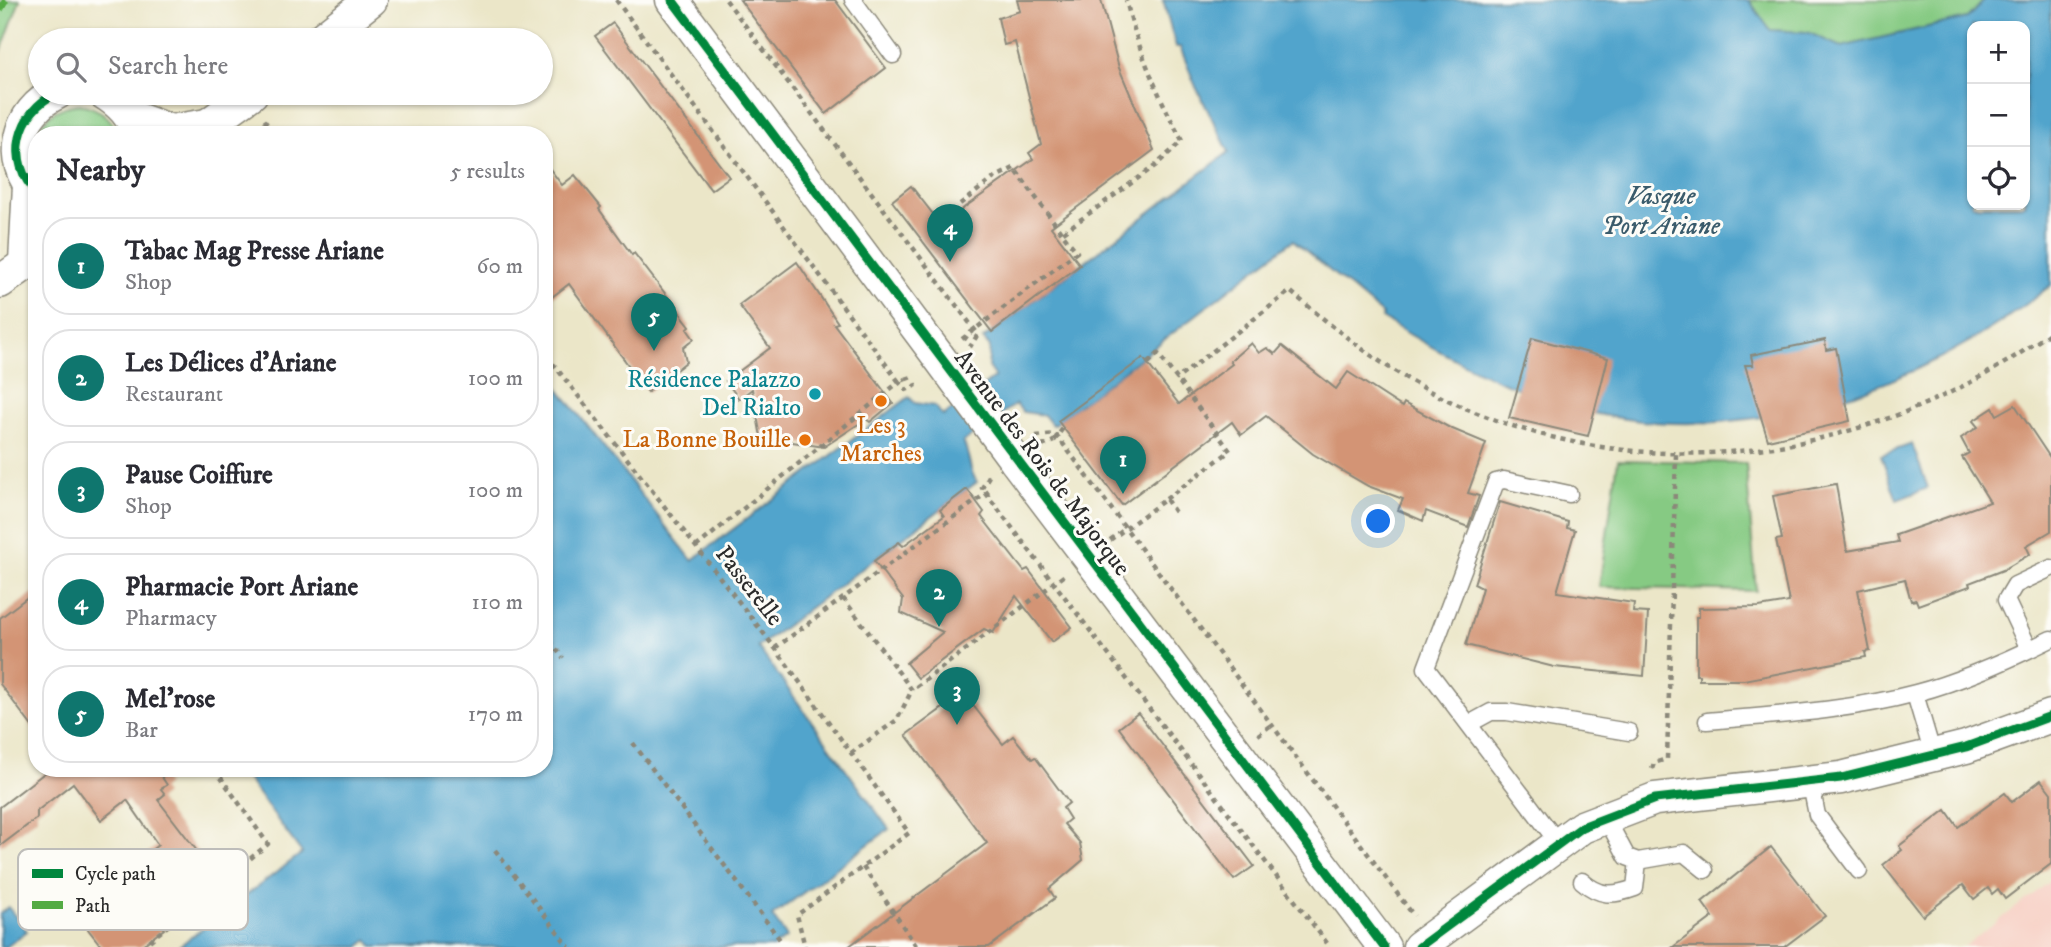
<!DOCTYPE html>
<meta charset="utf-8">
<style>
:root{--surface:#fff;--page:#f7f7f7;--text:#2b2b33;--muted:#7c7c81;--line:#e1e1e2;--accent:#0f766e}
body{margin:0;font-family:"IM FELL DW Pica",serif;background:var(--page);color:var(--text)}
.controls{position:absolute;right:21px;top:21px;display:grid;overflow:hidden;border-radius:14px;box-shadow:0 2px 5px #0004}
.controls button{width:63px;height:63px;display:grid;place-items:center;padding:0;border:0;border-bottom:2px solid var(--line);background:var(--surface);color:var(--text);font:35px sans-serif}
.you{position:absolute;left:1379px;top:522px;width:24px;height:24px;margin:-18px;border:5px solid #fff;border-radius:50%;background:#1a73e8;box-shadow:0 0 0 10px #1a73e833}
.badge{display:grid;place-items:center;width:46px;height:46px;border-radius:50%;background:var(--accent);color:#fff;font-size:23px;font-weight:700}
.pin{position:absolute;translate:-50% -58px;filter:drop-shadow(0 2px 4px #0008)}
.pin::after{content:'';position:absolute;top:37px;width:24px;height:21px;background:inherit;clip-path:polygon(0 0,100% 0,50% 100%)}
.list{margin:0;padding:0;list-style:none}
h2{display:flex;justify-content:space-between;align-items:center;height:91px;margin:0;padding:0 28px;font-size:30px}
h2 small{font-size:23px;font-weight:400;color:var(--muted)}
.list li{display:grid;grid-template-columns:46px 1fr auto;gap:21px;align-items:center;box-sizing:border-box;height:98px;margin:0 14px 14px;padding:0 14px;border:2px solid var(--line);border-radius:28px}
.list b{display:block;font-size:26px;white-space:nowrap}
.list p{margin:0;font-size:23px;white-space:nowrap;color:var(--muted)}
.list em{font-size:23px;font-style:normal;color:var(--muted)}
.icon{flex:none;width:38px;height:38px;fill:none;stroke:currentColor;stroke-width:2;stroke-linecap:round;stroke-linejoin:round}
.map{position:relative;flex:none;width:2051px;height:947px;overflow:hidden}
.search{position:absolute;background:var(--surface);box-shadow:0 2px 5px #0004;left:28px;top:28px;width:525px;height:77px;display:flex;align-items:center;gap:18px;box-sizing:border-box;padding:0 24px;border-radius:38px;color:var(--muted);font-size:26px}
.panel{position:absolute;background:var(--surface);box-shadow:0 2px 5px #0004;left:28px;top:126px;width:525px;height:651px;border-radius:28px}
.map>svg:first-child{display:block}
</style>
<div class="map">
<svg width="2051" height="947" viewBox="0 0 2051 947">
<rect width="100%" height="100%" fill="#fdfcf7"/>
<filter id="ink" filterUnits="userSpaceOnUse"><feTurbulence type="fractalNoise" baseFrequency=".0143" numOctaves="2"/><feDisplacementMap in="SourceGraphic" scale="14" xChannelSelector="R" yChannelSelector="G"/><feConvolveMatrix kernelMatrix="1 2 1 2 8 2 1 2 1" color-interpolation-filters="sRGB"/></filter>
<filter id="wash" filterUnits="userSpaceOnUse"><feTurbulence type="fractalNoise" baseFrequency=".00686" numOctaves="4" result="noise"/><feDisplacementMap in="SourceGraphic" scale="28" xChannelSelector="R" yChannelSelector="G"/><feGaussianBlur stdDeviation="1.57" result="paint"/><feColorMatrix in="noise" values="0 0 0 0 0 0 0 0 0 0 0 0 0 0 0 0 0 1.4 0 .05"/><feComposite in="paint" operator="in"/></filter>
<g filter="url(#wash)">
<rect width="100%" height="100%" fill="#ebe6c8"/>
<path fill="#f7d1c6" d="M2051,881V947H1964Z"/>
<g fill="#86ca83" stroke="#587a57" stroke-width="2">
<path d="M0,0H20L0,54Z"/>
<path d="M1749,0H1985L1967,18L1841,47L1807,32L1770,30Z"/>
<path d="M80,104C98,108 112,116 118,135H37V163C28,130 48,107 80,104Z"/>
<path d="M1618,460L1746,463L1756,591L1599,587Z"/>
</g>
<g fill="#51a4cc" stroke="#3e687c" stroke-width="2" fill-rule="evenodd">
<path d="M1163,0H1749L1770,30L1807,32L1841,47L1967,18L1985,0H2051V285C1921,391 1735,455 1569,407C1503,387 1439,353 1382,318L1383,315L1293,240L1058,422L1052,425L1044,415L1023,412L1016,404L963,442C971,455 967,468 977,482L758,647L889,829L772,916L787,937L773,947H373L368,940L359,947H178L302,853L239,768H544V391L555,384L692,560L909,397L915,403L935,406L943,416L995,377L988,367L990,347L983,339L1229,152L1196,87L1180,47H1176ZM1972,26H2025V205H1972Z"/>
<path d="M1912,444L1928,488L1897,500L1881,455Z"/>
<path d="M8,907L27,931L6,947H0V914Z"/>
</g>
<g id="blocks">
<g fill="#d39475">
<path d="M740,0H835L886,68L826,114Z"/>
<path d="M1017,0H1101L1119,68L1154,150L1051,227L1080,265L992,332L892,201L911,186L943,227L965,207L1033,159L1029,153L1041,144L1015,42L1004,45L998,18L1020,11Z"/>
<path d="M613,23L729,177L711,190L595,36Z"/>
<path d="M544,161L562,185L575,175L601,207L599,209L632,255L634,253L690,326L687,329L694,339L683,348L686,362L648,392L569,284L544,303Z"/>
<path d="M797,262L838,323L834,324L893,403L870,422L866,419L824,447L761,437L752,389L739,399L726,381L770,348L739,305Z"/>
<path d="M1532,338L1608,358L1588,436L1509,418Z"/>
<path d="M1825,340L1826,350L1836,348L1850,421L1768,440L1745,365H1753L1751,355Z"/>
<path d="M1251,343L1259,353L1267,348L1275,354L1282,346L1336,389L1348,372L1402,407L1404,403L1450,428L1486,443L1468,493L1479,496L1468,527L1426,511L1423,521L1398,510L1403,499L1368,486L1313,454L1266,416L1241,435L1232,422L1122,505L1058,421L1143,358L1179,404L1232,364L1230,361Z"/>
<path d="M2015,405L2051,459V531L2026,546L2030,554L2003,570L1969,583L1970,586L1918,605L1916,600L1911,601L1905,579L1858,590L1870,651L1865,652L1866,657L1744,680H1699V675H1696V617H1699V608L1759,607L1789,602L1776,540L1782,539L1773,496L1836,484L1847,551L1898,542L1896,535L1990,502L1962,457L1969,453L1961,438L1978,427L1973,421L1993,408L1997,415Z"/>
<path d="M967,489L984,512L981,516L1016,561L1024,571L1028,569L1072,627L1052,642L1016,596L993,633L984,629L918,678L906,663L943,632L901,613L903,599L874,561L899,542L903,546L944,516L940,510Z"/>
<path d="M1500,502L1568,522L1567,528L1575,530L1557,592L1634,603L1633,612L1648,613L1644,676L1554,667L1466,645L1482,588L1474,584Z"/>
<path d="M37,590V733L0,684V618Z"/>
<path d="M958,697L966,709L972,704L1003,744L1013,736L1032,759L1035,757L1069,803L1063,808L1070,819L1064,824L1080,843L1083,860L1049,889L1055,898L989,947H848L987,843L906,735Z"/>
<path d="M1138,713L1254,866L1234,880L1119,728Z"/>
<path d="M51,768H156L167,785L161,789L165,794L158,800L217,877L158,922L164,929L140,947H102L80,919L131,881L128,878L138,871L133,864L158,845L127,800L101,820L73,783L37,811V818L0,846V807Z"/>
<path d="M2041,780L2051,793V864L2005,899L1998,889L1992,894L1988,888L1974,899L1963,885L1923,916L1883,865L1902,850L1899,846L1946,810L1958,827L2005,793L2012,802Z"/>
<path d="M1771,847L1825,916L1784,947H1673L1713,917L1702,902Z"/>
</g>
</g>
</g>
<g filter="url(#ink)">
<use href="#blocks" fill-opacity="0" stroke="#8b887a" stroke-width="2"/>
<g fill="none" stroke-linecap="round" stroke-linejoin="round">
<defs>
<g id="lane">
<path d="M853,0L893,55"/>
<path d="M2029,649L2006,600L2015,585L2051,568"/>
<path d="M1915,694L1933,755"/>
<path d="M1707,721C1776,715 1849,711 1916,693C1962,681 2008,660 2051,639"/>
<path d="M1469,724L1491,712H1507L1629,732"/>
<path d="M1810,780L1817,815L1859,871"/>
<path d="M1605,816L1627,857L1638,861L1684,853L1705,870"/>
<path d="M1559,844L1426,668L1496,482L1504,480L1569,494"/>
<path d="M1582,881C1600,897 1613,896 1635,888L1638,861"/>
</g>
<g id="street">
<path d="M672,0L938,356"/>
<path d="M320,40L371,0"/>
<path d="M104,93C122,104 131,115 139,135"/>
<path d="M132,117L171,131L207,125"/>
<path d="M194,135L252,93"/>
<path d="M37,193C5,161 17,111 57,93"/>
<path d="M25,262L29,185"/>
<path d="M0,282L37,256"/>
<path d="M1015,460L1384,947"/>
<path d="M1419,947L1582,827L1655,799L1841,778L1966,747L2051,716"/>
</g>
</defs>
<use href="#lane" stroke="#8b887a" stroke-width="19"/>
<use href="#street" stroke="#8b887a" stroke-width="35"/>
<g stroke="#8b887a" stroke-width="4.5" stroke-dasharray="5 5" stroke-linecap="butt">
<path d="M616,0L899,382L906,379"/>
<path d="M726,0L978,334L970,347"/>
<path d="M264,120L275,135"/>
<path d="M960,204L994,178L1014,168L1062,233"/>
<path d="M962,339L1077,252L1062,233L1155,166L1182,141C1158,95 1138,50 1126,0"/>
<path d="M1148,363L1158,354L1177,379L1290,291C1329,324 1369,357 1413,382C1617,497 1865,468 2051,332"/>
<path d="M544,372L554,365L775,648L909,833L797,915L805,947"/>
<path d="M1036,436L1055,434L1058,437L1414,916"/>
<path d="M1054,441L1063,428"/>
<path d="M989,476L982,488L1330,947"/>
<path d="M1166,499L1230,451L1177,379"/>
<path d="M1110,540L1166,499L1176,514"/>
<path d="M696,547L899,382L906,390L917,385L922,386"/>
<path d="M843,598L912,690L1065,575"/>
<path d="M544,633L563,658"/>
<path d="M775,648L992,489"/>
<path d="M1258,735L1271,725"/>
<path d="M633,743L781,941"/>
<path d="M851,753L897,720L912,690"/>
<path d="M1652,769L1654,763L1667,759L1676,454"/>
<path d="M495,850L569,947"/>
<path d="M863,867L917,947"/>
<path d="M142,947L268,844L214,768"/>
</g>
<use href="#lane" stroke="#fff" stroke-width="16"/>
<use href="#street" stroke="#fff" stroke-width="32"/>
<defs>
<path id="street-bridge" d="M938,356L1015,460"/>
</defs>
<use href="#street-bridge" stroke="#8b887a" stroke-width="35" stroke-linecap="butt"/>
<g stroke="#8b887a" stroke-width="4.5" stroke-dasharray="5 5" stroke-linecap="butt">
<path d="M964,340L970,332"/>
<path d="M906,379L915,376"/>
<path d="M1042,446L1054,441"/>
</g>
<use href="#street-bridge" stroke="#fff" stroke-width="32"/>
<path stroke="#54ab44" stroke-width="7" stroke-dasharray="14 7" stroke-linecap="butt" d="M0,10L6,0"/>
<defs>
<g id="cycleway">
<path d="M672,0L1384,947"/>
<path d="M37,193C5,161 17,111 57,93"/>
<path d="M1419,947L1582,827L1655,799L1841,778L1966,747L2051,716"/>
</g>
</defs>
<use href="#cycleway" stroke="#fdfcf7" stroke-width="13"/>
<use href="#cycleway" stroke="#00873e" stroke-width="9"/>
</g>
</g>
<circle fill="#0f9aa8" stroke="#fdfcf7" stroke-width="2.5" cx="815" cy="394" r="7"/>
<g fill="#e8710a" stroke="#fdfcf7" stroke-width="2.5">
<circle cx="881" cy="401" r="7"/>
<circle cx="805" cy="440" r="7"/>
</g>
<g text-anchor="middle" dominant-baseline="central" stroke-width="6" stroke-linejoin="round" paint-order="stroke">
<g font-size="24" fill="#0d838f" stroke="#fdfcf7" text-anchor="end">
<text x="801" y="380">Résidence Palazzo<tspan x="801" dy="28">Del Rialto</tspan></text>
</g>
<g font-size="24" fill="#c56008" stroke="#fdfcf7">
<text x="881" y="426">Les 3<tspan x="881" dy="28">Marches</tspan></text>
<text x="791" y="440" text-anchor="end">La Bonne Bouille</text>
</g>
<g font-size="24" fill="#2b2b2b" stroke="#fdfcf7">
<text transform="translate(1042 463) rotate(53)">Avenue des Rois de Majorque</text>
<text transform="translate(749 586) rotate(52)">Passerelle</text>
</g>
<g font-size="26" font-style="italic" fill="#3a5b6b" stroke="#fdfcf7">
<text x="1661" y="196">Vasque<tspan x="1661" dy="30">Port Ariane</tspan></text>
</g>
</g>
<rect x="18" y="849" width="230" height="81" rx="10" fill="#fdfcf7" stroke="#bebdba" stroke-width="2"/>
<rect x="32" y="869" width="31" height="9" fill="#00873e"/>
<rect x="32" y="901" width="31" height="8" fill="#54ab44"/>
<g font-size="19" fill="#2b2b2b">
<text x="75" y="880">Cycle path</text>
<text x="75" y="912">Path</text>
</g>
</svg>
<div class="controls">
<button>+</button>
<button>−</button>
<button><svg class="icon" aria-label="locate" viewBox="0 0 24 24"><circle cx="12" cy="12" r="6"/><path d="M12 2v4M12 18v4M2 12h4M18 12h4"/></svg></button>
</div>
<div class="you"></div>
<div class="pin badge" style="left:1123px;top:494px">1</div>
<div class="pin badge" style="left:939px;top:627px">2</div>
<div class="pin badge" style="left:957px;top:725px">3</div>
<div class="pin badge" style="left:950px;top:262px">4</div>
<div class="pin badge" style="left:654px;top:351px">5</div>
<div class="search"><svg class="icon" aria-label="search" viewBox="0 0 24 24"><circle cx="10" cy="10" r="6"/><path d="M15 15l6 6"/></svg>Search here</div>
<section class="panel">
<h2>Nearby<small>5 results</small></h2>
<ul class="list">
<li><span class="badge">1</span><div><b>Tabac Mag Presse Ariane</b><p>Shop</p></div><em>60 m</em></li>
<li><span class="badge">2</span><div><b>Les Délices d'Ariane</b><p>Restaurant</p></div><em>100 m</em></li>
<li><span class="badge">3</span><div><b>Pause Coiffure</b><p>Shop</p></div><em>100 m</em></li>
<li><span class="badge">4</span><div><b>Pharmacie Port Ariane</b><p>Pharmacy</p></div><em>110 m</em></li>
<li><span class="badge">5</span><div><b>Mel'rose</b><p>Bar</p></div><em>170 m</em></li>
</ul>
</section>
</div>
